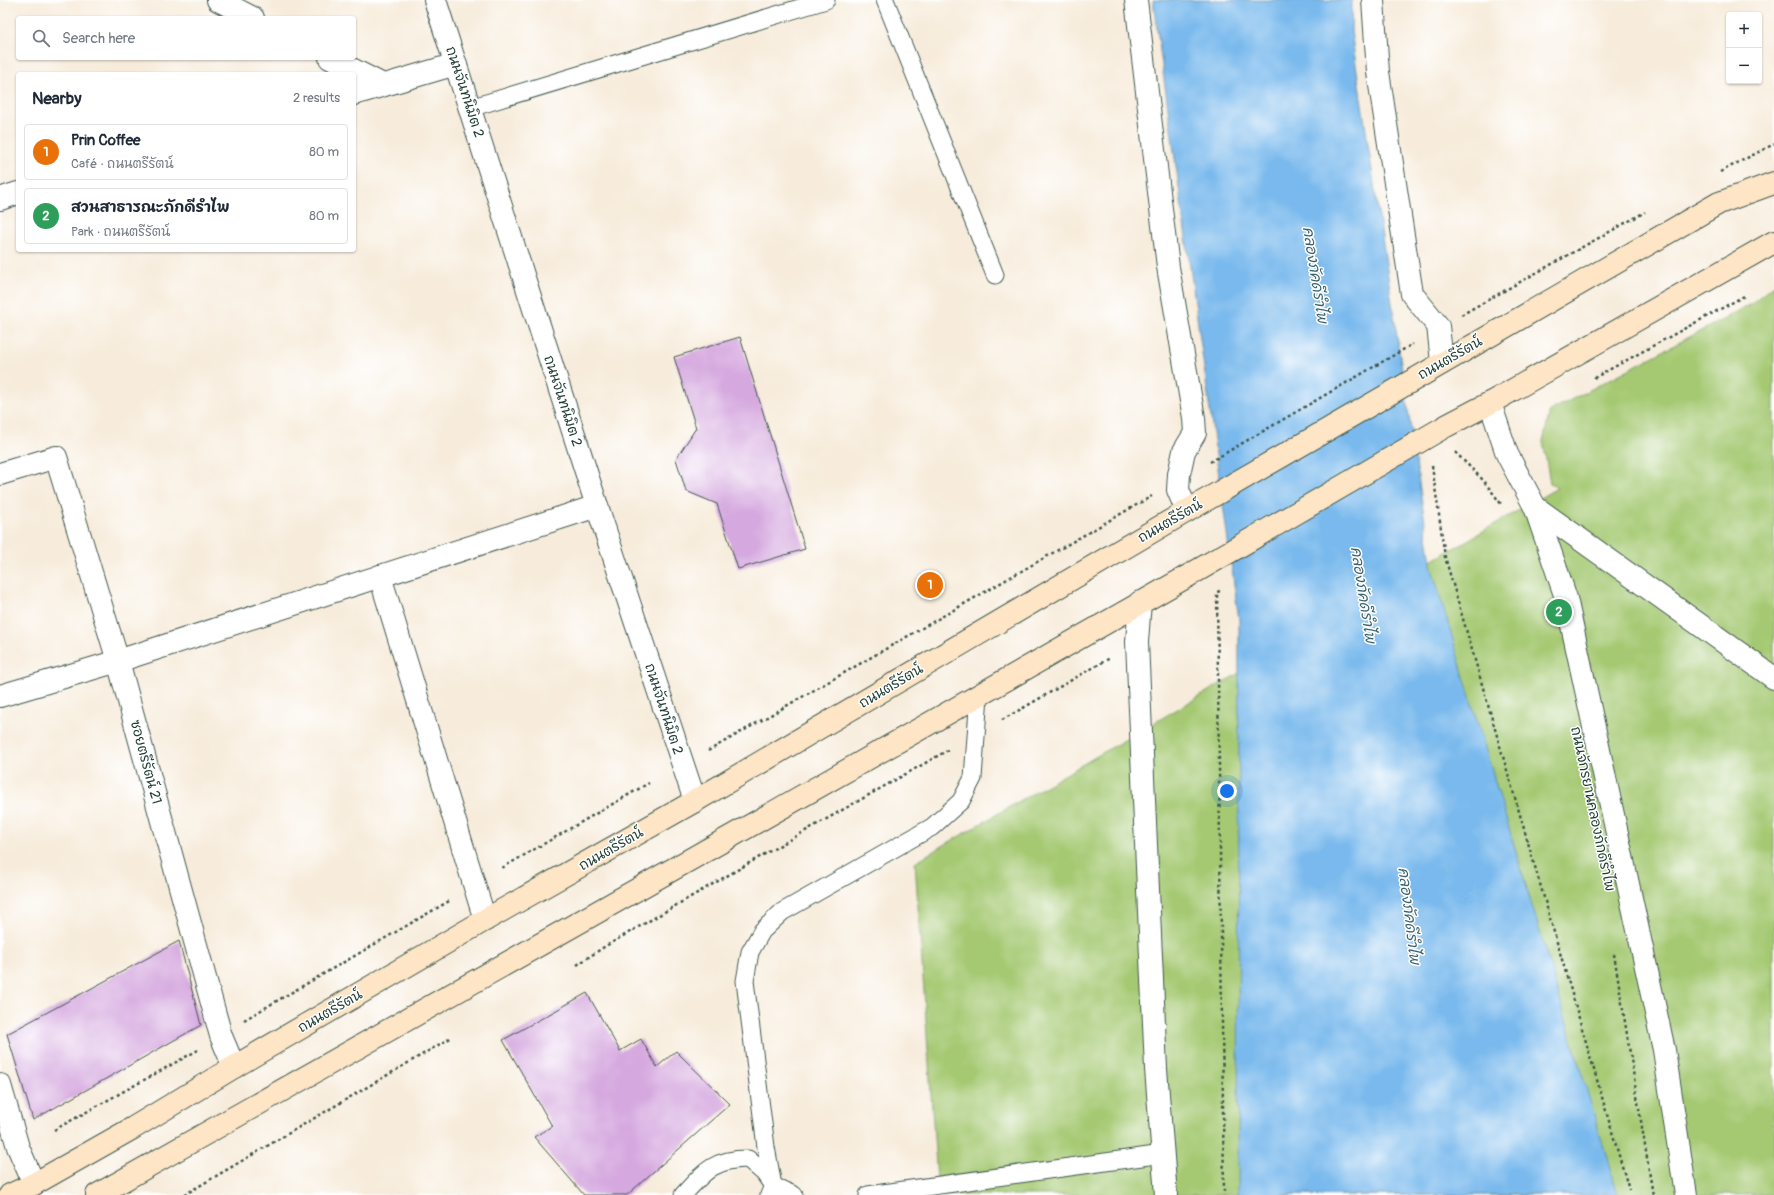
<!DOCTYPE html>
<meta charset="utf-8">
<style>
:root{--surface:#fff;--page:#f2f2f3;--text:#1f2937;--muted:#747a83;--line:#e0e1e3;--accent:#b5179e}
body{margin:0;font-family:Pangolin,"Playpen Sans Thai",sans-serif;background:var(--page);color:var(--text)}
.controls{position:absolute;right:12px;top:12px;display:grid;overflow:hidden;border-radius:4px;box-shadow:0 1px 3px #0004}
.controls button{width:36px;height:36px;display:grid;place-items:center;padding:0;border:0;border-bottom:1px solid var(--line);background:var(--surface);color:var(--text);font:20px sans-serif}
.you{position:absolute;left:1227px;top:791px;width:14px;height:14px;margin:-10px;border:3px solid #fff;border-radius:50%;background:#1a73e8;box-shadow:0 0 0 6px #1a73e833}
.badge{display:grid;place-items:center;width:26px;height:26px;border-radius:50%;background:var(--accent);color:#fff;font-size:13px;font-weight:700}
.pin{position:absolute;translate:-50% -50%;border:2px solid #fff;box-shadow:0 1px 4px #0006}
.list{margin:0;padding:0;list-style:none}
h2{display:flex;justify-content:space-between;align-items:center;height:52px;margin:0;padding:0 16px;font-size:17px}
h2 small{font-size:13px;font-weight:400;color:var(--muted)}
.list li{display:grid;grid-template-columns:26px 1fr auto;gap:12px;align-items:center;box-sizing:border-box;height:56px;margin:0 8px 8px;padding:0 8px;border:1px solid var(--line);border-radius:4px}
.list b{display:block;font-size:15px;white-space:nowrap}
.list p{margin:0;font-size:13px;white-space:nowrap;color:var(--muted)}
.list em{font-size:13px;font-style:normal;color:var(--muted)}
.icon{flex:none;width:22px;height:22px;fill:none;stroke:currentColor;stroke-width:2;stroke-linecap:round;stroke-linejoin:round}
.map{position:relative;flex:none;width:1774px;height:1195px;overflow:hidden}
.search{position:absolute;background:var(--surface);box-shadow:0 1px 3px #0004;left:16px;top:16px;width:340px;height:44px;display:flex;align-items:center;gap:10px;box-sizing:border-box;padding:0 14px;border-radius:4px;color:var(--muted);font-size:15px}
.panel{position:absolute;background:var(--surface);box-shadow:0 1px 3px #0004;left:16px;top:72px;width:340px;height:180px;border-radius:4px}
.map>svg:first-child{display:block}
</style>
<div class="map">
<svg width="1774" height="1195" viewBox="0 0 1774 1195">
<rect width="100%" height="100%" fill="#fff"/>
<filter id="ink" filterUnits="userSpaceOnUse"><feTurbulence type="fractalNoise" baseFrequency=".025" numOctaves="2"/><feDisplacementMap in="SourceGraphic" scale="8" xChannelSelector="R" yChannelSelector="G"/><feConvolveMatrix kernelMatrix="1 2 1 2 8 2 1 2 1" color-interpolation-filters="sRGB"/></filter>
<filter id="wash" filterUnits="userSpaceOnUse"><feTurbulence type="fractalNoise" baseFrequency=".012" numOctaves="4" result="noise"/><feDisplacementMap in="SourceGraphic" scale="16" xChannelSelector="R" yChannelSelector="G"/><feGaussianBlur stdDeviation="0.9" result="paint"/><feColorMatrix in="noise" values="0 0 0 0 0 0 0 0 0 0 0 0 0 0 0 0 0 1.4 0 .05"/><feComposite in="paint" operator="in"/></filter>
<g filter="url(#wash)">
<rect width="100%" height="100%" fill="#f7ecdb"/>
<path fill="#a5c972" stroke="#628353" d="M1774,285V1195H938L915,862L1557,488L1550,483L1543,442L1550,411L1748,306Z"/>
<path fill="#79b9ed" stroke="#4c7b90" d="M1153,0H1352L1351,31L1432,569L1618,1195H1238L1239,620Z"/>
<g id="blocks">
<g fill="#d5a8df">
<path d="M740,337L805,549L738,569L717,504L686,491L676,459L696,428L674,357Z"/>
<path d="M179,941L201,1025L33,1120L7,1034Z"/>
<path d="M587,993L620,1051L641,1039L657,1067L676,1051L730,1104L627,1195H584L534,1137L552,1126L503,1040Z"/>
</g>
</g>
</g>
<g filter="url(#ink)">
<use href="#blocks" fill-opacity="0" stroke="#3f574d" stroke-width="1"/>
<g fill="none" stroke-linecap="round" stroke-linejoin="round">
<defs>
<g id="lane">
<path d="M885,0L995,275"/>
<path d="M470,108L826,0"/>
<path d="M683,1195C705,1171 714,1159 748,1159L764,1173L773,1186L794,1195"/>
<path d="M769,1195L773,1186L766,1147L745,981L750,952L762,931L782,912L932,827L961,801L973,778L979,695"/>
<path d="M868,1195L1163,1154"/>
</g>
<g id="street">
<path d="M218,0L253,18"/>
<path d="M435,0L597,506L695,801"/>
<path d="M1136,0L1168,267L1194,418L1195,433L1184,451L1179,474L1178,490L1187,511"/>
<path d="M1373,0L1378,72L1412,294L1438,326L1442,362"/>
<path d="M330,58L383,85"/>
<path d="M354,94L456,64"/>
<path d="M0,199L18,193"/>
<path d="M1490,403L1507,454L1535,507L1774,678"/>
<path d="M0,474L56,457L118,661L221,1036L234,1067"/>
<path d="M1535,507L1566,598L1664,1050L1686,1195"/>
<path d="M380,576L485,920"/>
<path d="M1140,602L1137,642L1156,1069L1166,1195"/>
<path d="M0,696L118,661L597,506"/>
<path d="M0,1085L18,1147L34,1184"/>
</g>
<g id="secondary">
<path d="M10,1195L34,1184L133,1128L234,1067L485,920L695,801L1187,511L1719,203L1774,183"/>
<path d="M97,1195L760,820L1188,576L1446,426L1490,403L1774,242"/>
</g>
</defs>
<use href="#lane" stroke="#3f574d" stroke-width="19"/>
<use href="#street" stroke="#3f574d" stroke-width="24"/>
<use href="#secondary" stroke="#3f574d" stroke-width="24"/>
<g stroke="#3f574d" stroke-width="2.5" stroke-dasharray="3 3" stroke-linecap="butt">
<path d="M1720,172L1774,144"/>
<path d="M1461,315L1645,212"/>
<path d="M1594,378L1746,295"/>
<path d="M1455,452L1483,480L1502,505"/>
<path d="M1210,462L1413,344"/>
<path d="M1432,466L1445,557L1629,1190"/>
<path d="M1220,591L1217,592L1224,1195"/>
<path d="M1002,720L1110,658"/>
<path d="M708,751L1152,496"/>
<path d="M502,868L649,783"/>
<path d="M1614,954L1653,1195"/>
<path d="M577,965L604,947L770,851L950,749"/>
<path d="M244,1020L451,900"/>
<path d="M54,1130L198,1050"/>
<path d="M184,1195L452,1037"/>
</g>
<use href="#lane" stroke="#fff" stroke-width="17"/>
<use href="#street" stroke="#fff" stroke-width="22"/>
<use href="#secondary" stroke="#fde5c5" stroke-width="22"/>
</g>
</g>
<g text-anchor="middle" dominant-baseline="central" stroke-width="3" stroke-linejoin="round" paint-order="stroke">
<g font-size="14" fill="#1f3d34" stroke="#fff">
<text transform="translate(465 92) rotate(72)">ถนนจันทนิมิต 2</text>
<text transform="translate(1450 358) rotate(-30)">ถนนตรีรัตน์</text>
<text transform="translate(563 401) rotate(72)">ถนนจันทนิมิต 2</text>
<text transform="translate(1170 521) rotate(-30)">ถนนตรีรัตน์</text>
<text transform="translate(891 686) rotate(-31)">ถนนตรีรัตน์</text>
<text transform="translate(664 709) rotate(72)">ถนนจันทนิมิต 2</text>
<text transform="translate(146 762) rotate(75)">ซอยตรีรัตน์ 21</text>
<text transform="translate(1593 809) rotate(78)">ถนนจักรยานคลองภักดีรำไพ</text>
<text transform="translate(611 849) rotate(-30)">ถนนตรีรัตน์</text>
<text transform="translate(330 1011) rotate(-30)">ถนนตรีรัตน์</text>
</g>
<g font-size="15" font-style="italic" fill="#3a626c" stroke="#fff">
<text transform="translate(1315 275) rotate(81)">คลองภัคดีรำไพ</text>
<text transform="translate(1363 595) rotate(81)">คลองภัคดีรำไพ</text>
<text transform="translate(1409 916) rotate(83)">คลองภัคดีรำไพ</text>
</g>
</g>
</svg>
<div class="controls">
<button>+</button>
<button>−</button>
</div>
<div class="you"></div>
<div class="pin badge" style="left:930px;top:585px;background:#e8710a">1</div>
<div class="pin badge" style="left:1559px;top:612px;background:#2e9e5b">2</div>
<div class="search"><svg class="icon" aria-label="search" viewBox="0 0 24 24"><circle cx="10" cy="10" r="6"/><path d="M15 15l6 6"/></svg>Search here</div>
<section class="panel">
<h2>Nearby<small>2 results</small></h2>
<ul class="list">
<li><span class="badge" style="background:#e8710a">1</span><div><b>Prin Coffee</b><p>Café · ถนนตรีรัตน์</p></div><em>80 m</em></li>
<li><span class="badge" style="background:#2e9e5b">2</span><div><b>สวนสาธารณะภักดีรำไพ</b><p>Park · ถนนตรีรัตน์</p></div><em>80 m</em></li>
</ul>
</section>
</div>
